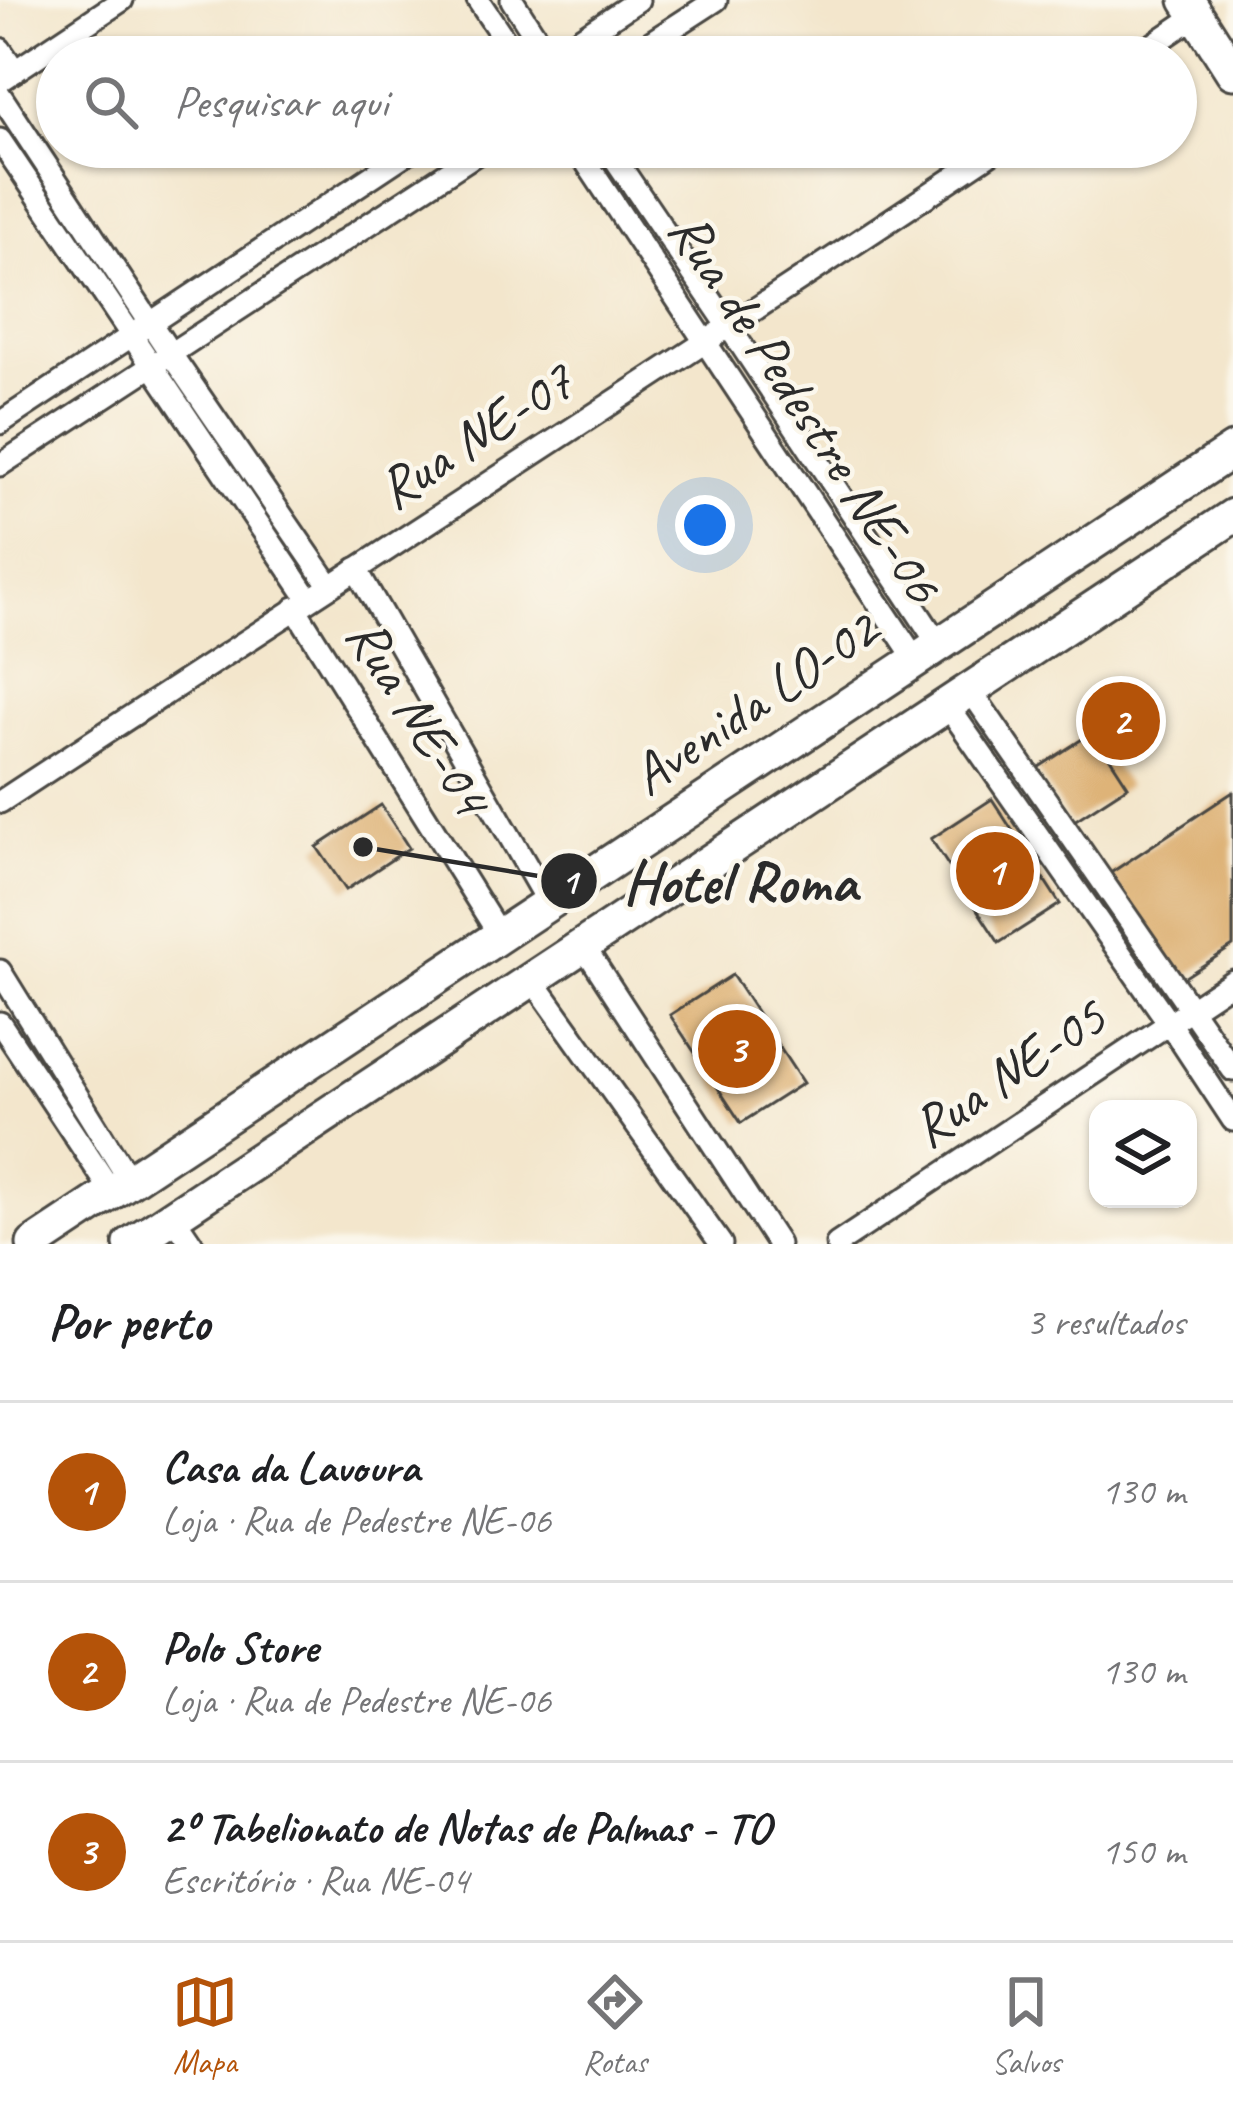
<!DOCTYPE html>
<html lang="pt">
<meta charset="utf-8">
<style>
:root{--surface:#fff;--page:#f6f6f6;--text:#202124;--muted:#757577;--line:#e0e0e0;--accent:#b45309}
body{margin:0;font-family:Caveat,sans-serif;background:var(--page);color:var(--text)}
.controls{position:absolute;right:36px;bottom:36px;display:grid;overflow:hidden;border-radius:24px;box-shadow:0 3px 9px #0004}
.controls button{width:108px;height:108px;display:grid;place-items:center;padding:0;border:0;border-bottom:3px solid var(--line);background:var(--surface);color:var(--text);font:60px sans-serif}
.you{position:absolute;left:705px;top:525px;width:42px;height:42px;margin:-30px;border:9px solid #fff;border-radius:50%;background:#1a73e8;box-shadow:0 0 0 18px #1a73e833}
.badge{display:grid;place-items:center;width:78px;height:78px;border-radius:50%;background:var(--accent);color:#fff;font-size:39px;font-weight:700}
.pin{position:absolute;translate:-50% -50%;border:6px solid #fff;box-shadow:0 3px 12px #0006}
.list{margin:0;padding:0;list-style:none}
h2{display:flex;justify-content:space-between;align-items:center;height:156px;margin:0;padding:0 48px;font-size:51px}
h2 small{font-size:39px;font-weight:400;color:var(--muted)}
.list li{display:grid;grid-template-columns:78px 1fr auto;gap:36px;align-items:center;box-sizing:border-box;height:180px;padding:0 48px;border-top:3px solid var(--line)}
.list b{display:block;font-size:45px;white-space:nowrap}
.list p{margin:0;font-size:39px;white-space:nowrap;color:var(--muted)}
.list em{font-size:39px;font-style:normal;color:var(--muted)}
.icon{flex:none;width:66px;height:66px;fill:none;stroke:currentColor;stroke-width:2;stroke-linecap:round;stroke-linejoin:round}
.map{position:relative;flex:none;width:1233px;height:1244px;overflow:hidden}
.search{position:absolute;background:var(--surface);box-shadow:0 3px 9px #0004;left:36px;right:36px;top:36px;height:132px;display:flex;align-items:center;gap:30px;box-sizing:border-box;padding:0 42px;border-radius:66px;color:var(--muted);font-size:45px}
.sheet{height:696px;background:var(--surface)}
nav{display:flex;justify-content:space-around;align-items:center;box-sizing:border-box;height:168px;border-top:3px solid var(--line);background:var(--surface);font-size:33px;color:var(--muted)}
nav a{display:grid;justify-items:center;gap:6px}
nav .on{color:var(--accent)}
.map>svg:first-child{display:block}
</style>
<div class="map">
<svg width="1233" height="1244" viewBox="0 0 1233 1244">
<rect width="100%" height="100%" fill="#fbf7ec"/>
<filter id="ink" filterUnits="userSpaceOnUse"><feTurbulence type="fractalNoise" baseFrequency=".00833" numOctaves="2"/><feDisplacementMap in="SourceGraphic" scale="24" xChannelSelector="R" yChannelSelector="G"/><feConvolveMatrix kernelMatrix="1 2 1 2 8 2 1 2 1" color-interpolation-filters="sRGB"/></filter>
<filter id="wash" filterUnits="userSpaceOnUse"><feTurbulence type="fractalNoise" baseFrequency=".004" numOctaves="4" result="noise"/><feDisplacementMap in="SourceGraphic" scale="48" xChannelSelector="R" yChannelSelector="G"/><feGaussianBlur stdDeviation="2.7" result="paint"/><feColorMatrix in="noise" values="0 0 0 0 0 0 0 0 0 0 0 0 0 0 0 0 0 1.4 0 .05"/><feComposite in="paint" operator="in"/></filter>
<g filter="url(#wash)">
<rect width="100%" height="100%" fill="#f3e6cc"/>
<g id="blocks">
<g fill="#deb378">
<path d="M1093,732L1128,786L1071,823L1036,769Z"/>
<path d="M1233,792V946L1179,981L1109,874Z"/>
<path d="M992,799L1060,904L999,943L931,839Z"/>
<path d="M381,805L409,848L346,890L317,847Z"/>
<path d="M732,975L803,1083L741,1123L670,1015Z"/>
</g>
</g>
</g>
<g filter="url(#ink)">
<use href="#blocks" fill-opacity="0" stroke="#494743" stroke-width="3"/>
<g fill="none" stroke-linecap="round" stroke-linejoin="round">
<defs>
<g id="street">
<path d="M478,0L516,57"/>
<path d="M512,0L549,57"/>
<path d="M0,49L15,71"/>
<path d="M552,57L638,0"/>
<path d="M628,57L716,0"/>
<path d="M1135,57L1197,15"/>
<path d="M0,81L122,0"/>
<path d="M0,95L170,353L330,586"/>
<path d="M0,140L309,599"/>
<path d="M576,147L916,660"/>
<path d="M607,147L730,328L939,645"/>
<path d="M0,423L416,147"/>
<path d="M0,465L487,147"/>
<path d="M356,569L548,903"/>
<path d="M295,608L500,936"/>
<path d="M970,690L1233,1070"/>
<path d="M947,705L1169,1023L1233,1120"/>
<path d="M0,802C333,583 669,369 1000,147"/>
<path d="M583,945L778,1244"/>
<path d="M0,971L130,1181"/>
<path d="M532,979L721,1244"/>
<path d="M0,1023L112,1192"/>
<path d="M173,1216L192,1244"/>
<path d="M837,1244L1233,981"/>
</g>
<g id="secondary">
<path d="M1187,0L1233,72"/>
<path d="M34,1244L1233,450"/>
<path d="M131,1244L1233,516"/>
</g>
</defs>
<use href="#street" stroke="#494743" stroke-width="27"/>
<use href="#secondary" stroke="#494743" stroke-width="39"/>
<use href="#street" stroke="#fff" stroke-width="21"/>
<use href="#secondary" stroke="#fff" stroke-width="33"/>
</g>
</g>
<g text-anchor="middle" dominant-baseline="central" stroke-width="9" stroke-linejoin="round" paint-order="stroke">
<g font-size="57" fill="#2b2b2b" stroke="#fbf7ec">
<text transform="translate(806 407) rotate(57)">Rua de Pedestre NE-06</text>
<text transform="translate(475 435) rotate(-33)">Rua NE-07</text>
<text transform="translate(754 702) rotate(-34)">Avenida LO-02</text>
<text transform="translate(419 716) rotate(58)">Rua NE-04</text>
<text transform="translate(1008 1072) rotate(-34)">Rua NE-05</text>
</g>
</g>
<path fill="none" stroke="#2b2b2b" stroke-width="4.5" d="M363 847L569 881"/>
<g fill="#2b2b2b" stroke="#fbf7ec" stroke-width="4.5">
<circle cx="363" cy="847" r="12"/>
<circle cx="569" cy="881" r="30"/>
</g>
<g font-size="36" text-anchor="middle" font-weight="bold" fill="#fff">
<text x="569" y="893">1</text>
</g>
<g font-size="60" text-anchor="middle" font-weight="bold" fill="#2b2b2b" stroke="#fbf7ec" stroke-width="9" stroke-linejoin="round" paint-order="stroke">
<text x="740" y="902">Hotel Roma</text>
</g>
</svg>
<div class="controls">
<button><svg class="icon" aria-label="layers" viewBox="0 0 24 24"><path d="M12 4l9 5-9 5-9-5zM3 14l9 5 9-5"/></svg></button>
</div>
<div class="you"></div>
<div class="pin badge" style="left:995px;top:871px">1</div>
<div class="pin badge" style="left:1121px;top:721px">2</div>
<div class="pin badge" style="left:737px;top:1049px">3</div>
<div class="search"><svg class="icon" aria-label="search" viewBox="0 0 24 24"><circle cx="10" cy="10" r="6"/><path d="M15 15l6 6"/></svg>Pesquisar aqui</div>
</div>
<section class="sheet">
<h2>Por perto<small>3 resultados</small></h2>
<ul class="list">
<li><span class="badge">1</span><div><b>Casa da Lavoura</b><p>Loja · Rua de Pedestre NE-06</p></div><em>130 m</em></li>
<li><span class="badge">2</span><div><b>Polo Store</b><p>Loja · Rua de Pedestre NE-06</p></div><em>130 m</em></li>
<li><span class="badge">3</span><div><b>2º Tabelionato de Notas de Palmas - TO</b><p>Escritório · Rua NE-04</p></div><em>150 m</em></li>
</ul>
</section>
<nav>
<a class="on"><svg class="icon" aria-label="map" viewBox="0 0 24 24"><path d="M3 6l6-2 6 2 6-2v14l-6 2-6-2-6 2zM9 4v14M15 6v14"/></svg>Mapa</a>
<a><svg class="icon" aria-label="directions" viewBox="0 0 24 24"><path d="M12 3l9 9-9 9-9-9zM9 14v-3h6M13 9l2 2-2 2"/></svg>Rotas</a>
<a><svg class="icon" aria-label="saved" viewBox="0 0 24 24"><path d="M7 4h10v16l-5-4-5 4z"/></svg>Salvos</a>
</nav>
